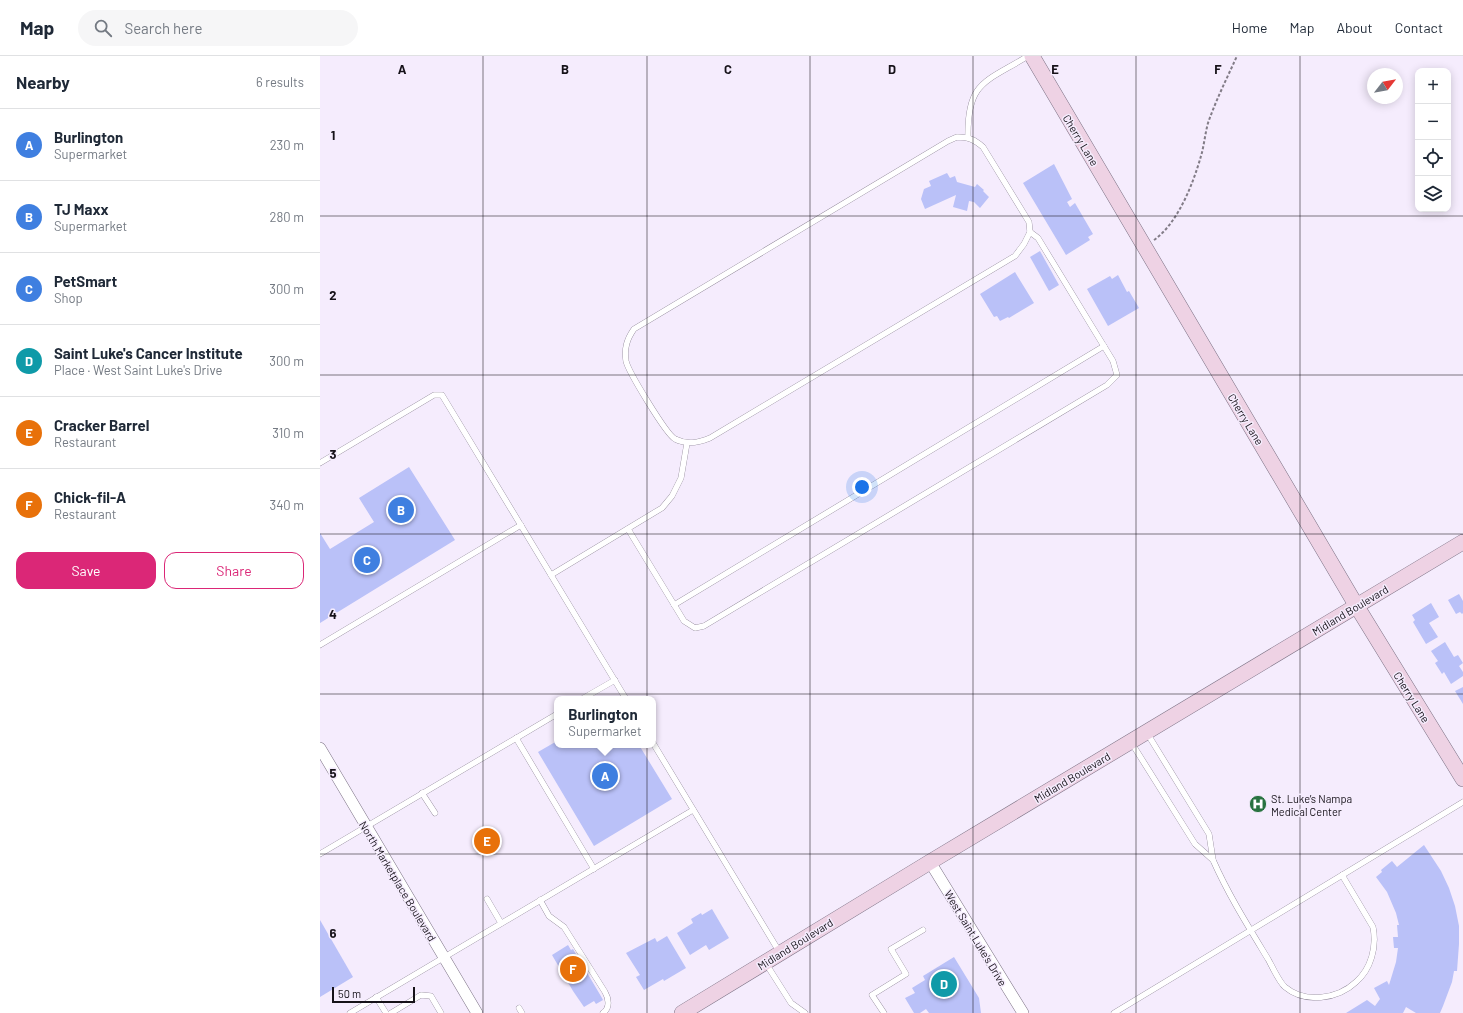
<!DOCTYPE html>
<meta charset="utf-8">
<style>
:root{--surface:#fff;--page:#f6f6f7;--text:#1f2937;--muted:#747a83;--line:#e0e1e3;--accent:#db2777}
body{margin:0;font-family:Barlow,sans-serif;background:var(--page);color:var(--text)}
.controls{position:absolute;right:12px;top:12px;display:grid;overflow:hidden;border-radius:8px;box-shadow:0 2px 10px #0003}
.controls button{width:36px;height:36px;display:grid;place-items:center;padding:0;border:0;border-bottom:1px solid var(--line);background:var(--surface);color:var(--text);font:20px sans-serif}
.compass{position:absolute;left:1047px;top:12px;width:36px;height:36px;border-radius:50%;background:var(--surface);box-shadow:0 2px 10px #0003;rotate:59deg}
.scale{position:absolute;left:12px;bottom:10px;width:83px;box-sizing:border-box;padding-left:4px;border:2px solid #161219;border-top:0;font-size:11px;line-height:14px;white-space:nowrap;color:#161219;-webkit-text-stroke:3px #f5ecfd;paint-order:stroke}
.you{position:absolute;left:542px;top:431px;width:14px;height:14px;margin:-10px;border:3px solid #fff;border-radius:50%;background:#1a73e8;box-shadow:0 0 0 6px #1a73e833}
.badge{display:grid;place-items:center;width:26px;height:26px;border-radius:50%;background:var(--accent);color:#fff;font-size:13px;font-weight:700}
.pin{position:absolute;translate:-50% -50%;border:2px solid #fff;box-shadow:0 1px 4px #0006}
.popup{position:absolute;left:234px;top:640px;width:102px;height:52px;box-sizing:border-box;display:grid;place-content:center;border-radius:8px;background:var(--surface);filter:drop-shadow(0 1px 3px #0005);font-size:13px;white-space:nowrap;color:var(--muted)}
.popup b{font-size:15px;color:var(--text)}
.popup::after{content:'';position:absolute;left:50%;top:100%;margin-left:-8px;border:8px solid transparent;border-top-color:var(--surface)}
.list{margin:0;padding:0;list-style:none}
h2{display:flex;justify-content:space-between;align-items:center;height:52px;margin:0;padding:0 16px;font-size:17px}
h2 small{font-size:13px;font-weight:400;color:var(--muted)}
.list li{display:grid;grid-template-columns:26px 1fr auto;gap:12px;align-items:center;box-sizing:border-box;height:72px;padding:0 16px;border-top:1px solid var(--line)}
.list b{display:block;font-size:15px;white-space:nowrap}
.list p{margin:0;font-size:13px;white-space:nowrap;color:var(--muted)}
.list em{font-size:13px;font-style:normal;color:var(--muted)}
.actions{display:flex;gap:8px;padding:12px 16px}
.actions a{flex:1;padding:9px 0;border:1px solid var(--accent);border-radius:12px;text-align:center;font-size:14px;color:var(--accent)}
.actions .main{background:var(--accent);color:#fff}
.icon{flex:none;width:22px;height:22px;fill:none;stroke:currentColor;stroke-width:2;stroke-linecap:round;stroke-linejoin:round}
.map{position:relative;flex:none;width:1143px;height:957px;overflow:hidden}
header{display:flex;align-items:center;gap:24px;box-sizing:border-box;height:56px;padding:0 20px;background:var(--surface);border-bottom:1px solid var(--line)}
header strong{font-size:19px}
nav{display:flex;gap:22px;margin-inline-start:auto;font-size:14px}
.search{width:280px;height:36px;background:var(--page);display:flex;align-items:center;gap:10px;box-sizing:border-box;padding:0 14px;border-radius:22px;color:var(--muted);font-size:15px}
main{display:flex}
aside{flex:1;background:var(--surface)}
.map>svg:first-child{display:block}
</style>
<header>
<strong>Map</strong>
<div class="search"><svg class="icon" aria-label="search" viewBox="0 0 24 24"><circle cx="10" cy="10" r="6"/><path d="M15 15l6 6"/></svg>Search here</div>
<nav><a>Home</a><a>Map</a><a>About</a><a>Contact</a></nav>
</header>
<main>
<aside>
<h2>Nearby<small>6 results</small></h2>
<ul class="list">
<li><span class="badge" style="background:#3f7fe0">A</span><div><b>Burlington</b><p>Supermarket</p></div><em>230 m</em></li>
<li><span class="badge" style="background:#3f7fe0">B</span><div><b>TJ Maxx</b><p>Supermarket</p></div><em>280 m</em></li>
<li><span class="badge" style="background:#3f7fe0">C</span><div><b>PetSmart</b><p>Shop</p></div><em>300 m</em></li>
<li><span class="badge" style="background:#0f9aa8">D</span><div><b>Saint Luke's Cancer Institute</b><p>Place · West Saint Luke's Drive</p></div><em>300 m</em></li>
<li><span class="badge" style="background:#e8710a">E</span><div><b>Cracker Barrel</b><p>Restaurant</p></div><em>310 m</em></li>
<li><span class="badge" style="background:#e8710a">F</span><div><b>Chick-fil-A</b><p>Restaurant</p></div><em>340 m</em></li>
</ul>
<div class="actions"><a class="main">Save</a><a>Share</a></div>
</aside>
<div class="map">
<svg width="1143" height="957" viewBox="0 0 1143 957">
<rect width="100%" height="100%" fill="#f5ecfd"/>
<g fill="#bac1f8">
<path d="M734,108L752,143L747,146L750,151L755,147L773,178L768,181L770,184L746,199L703,127Z"/>
<path d="M627,117L630,122L635,120L637,126L655,131L657,128L664,134L663,135L669,141L660,152L654,146L649,145L647,155L633,151L636,139L605,153L601,143L604,133L611,130L609,125Z"/>
<path d="M720,195L739,229L729,235L710,201Z"/>
<path d="M695,216L714,247L689,262L688,261L680,265L677,260L674,261L660,238Z"/>
<path d="M798,219L807,236L809,235L819,252L788,270L767,233L790,220L792,223Z"/>
<path d="M89,411L135,484L0,567V477L10,493L54,466L39,442Z"/>
<path d="M1139,538L1143,545V557L1142,558L1140,556L1136,558L1128,544Z"/>
<path d="M1111,547L1119,561L1109,567L1118,581L1106,588L1093,566L1095,564L1092,559Z"/>
<path d="M1125,586L1134,601L1138,599L1143,607L1139,610L1143,616V620L1131,628L1124,616L1122,618L1115,607L1118,605L1111,595Z"/>
<path d="M1143,631V648L1135,635Z"/>
<path d="M237,685V689H319L352,743L274,790L218,696Z"/>
<path d="M1104,789L1121,815L1129,832L1135,850L1139,870V888L1137,915H1134L1132,926L1123,950L1120,957H1096L1086,951L1083,957H1026L1047,944L1055,950L1060,943L1054,932L1067,925L1069,929L1076,906L1078,892H1074L1073,881H1078L1077,869H1079L1076,857L1067,836L1056,821L1062,816L1061,814L1072,805L1077,811Z"/>
<path d="M392,853L409,882L389,894L386,889L370,899L357,877L373,867L371,863L381,857L382,859Z"/>
<path d="M0,864L33,921L0,941Z"/>
<path d="M347,880L366,912L344,925L343,923L324,934L316,921L320,919L306,897L335,882L337,886Z"/>
<path d="M248,889L251,894L253,893L282,942L283,944L276,948L274,945L264,951L253,935L232,899Z"/>
<path d="M634,901L659,942L661,957H609L606,953L600,957H594L585,942L595,937L592,932L605,924L603,920Z"/>
</g>
<g fill="none" stroke-linecap="round" stroke-linejoin="round">
<defs>
<g id="service">
<path d="M637,81C649,81 655,84 663,91L709,166L710,176L704,188L695,200L390,382C378,387 367,389 355,383C346,378 308,315 306,305C304,292 307,283 314,273L628,85Z"/>
<path d="M648,81C647,25 666,26 708,0"/>
<path d="M0,407L114,339H122L306,643"/>
<path d="M308,473L364,565L375,572L384,570L787,329L797,319L793,305L718,182L710,176"/>
<path d="M231,519L342,452L352,440L361,422L367,387"/>
<path d="M354,549L784,290"/>
<path d="M0,589L201,469"/>
<path d="M262,643L295,624"/>
<path d="M196,682L274,813"/>
<path d="M811,686L875,788L893,804L889,778L827,677"/>
<path d="M333,687L460,897"/>
<path d="M102,737L115,757"/>
<path d="M0,798L237,658"/>
<path d="M893,804C908,838 928,870 948,903C952,910 959,926 965,931C985,948 1018,943 1036,926C1051,913 1057,891 1053,871L1022,819"/>
<path d="M167,843L181,867"/>
<path d="M220,844L229,860L244,871L285,936C289,943 290,952 283,957"/>
<path d="M445,906L471,947L485,957"/>
<path d="M56,941L66,957"/>
<path d="M199,952L202,957"/>
<path d="M30,957L373,754"/>
<path d="M71,957L101,939L111,940L121,957"/>
<path d="M564,957L552,939L586,918L571,893L603,874"/>
<path d="M794,957L1143,746"/>
</g>
<g id="minor">
<path d="M0,692L157,957"/>
<path d="M610,806L703,957"/>
</g>
<g id="secondary">
<path d="M712,0L1036,549L1143,723"/>
<path d="M362,957L610,806L1143,486"/>
</g>
</defs>
<use href="#service" stroke="#7c7285" stroke-width="6"/>
<use href="#minor" stroke="#7c7285" stroke-width="12"/>
<use href="#secondary" stroke="#7c7285" stroke-width="16"/>
<path stroke="#827c87" stroke-width="2" stroke-dasharray="3 2" stroke-linecap="butt" d="M834,184C858,167 873,128 881,100C884,90 885,78 888,67C896,44 907,22 917,0"/>
<use href="#service" stroke="#fff" stroke-width="5.5"/>
<use href="#minor" stroke="#fff" stroke-width="11"/>
<use href="#secondary" stroke="#eed2e4" stroke-width="15"/>
</g>
<path fill="none" stroke="#161219" stroke-width="1" stroke-opacity="0.55" d="M163,0V957M327,0V957M490,0V957M653,0V957M816,0V957M980,0V957M0,160H1143M0,319H1143M0,478H1143M0,638H1143M0,798H1143"/>
<defs>
<symbol id="hospital-disc" viewBox="-11 -11 22 22"><circle r="9.5" fill="#297341" stroke="#f5ecfd"/><path d="M-5-5h3v3.5h4V-5h3V5h-3V1.5h-4V5h-3Z" fill="#fff"/></symbol>
</defs>
<g fill-rule="evenodd">
<use href="#hospital-disc" x="928" y="738" width="20" height="20"/>
</g>
<g text-anchor="middle" dominant-baseline="central" stroke-width="3" stroke-linejoin="round" paint-order="stroke">
<g font-size="11" fill="#161219" stroke="#f5ecfd">
<text transform="translate(761 84) rotate(59)">Cherry Lane</text>
<text transform="translate(926 363) rotate(59)">Cherry Lane</text>
<text transform="translate(1030 554) rotate(-31)">Midland Boulevard</text>
<text transform="translate(1092 641) rotate(58)">Cherry Lane</text>
<text transform="translate(752 721) rotate(-31)">Midland Boulevard</text>
<text transform="translate(78 825) rotate(59)">North Marketplace Boulevard</text>
<text transform="translate(656 882) rotate(59)">West Saint Luke's Drive</text>
<text transform="translate(475 888) rotate(-32)">Midland Boulevard</text>
</g>
<g font-size="11" fill="#161219" stroke="#f5ecfd" text-anchor="start">
<text x="951" y="742">St. Luke’s Nampa<tspan x="951" dy="13">Medical Center</tspan></text>
</g>
</g>
<g font-size="13" text-anchor="middle" font-weight="bold" fill="#161219" stroke="#f5ecfd" stroke-width="3" stroke-linejoin="round" paint-order="stroke">
<text x="82" y="18">A</text>
<text x="245" y="18">B</text>
<text x="408" y="18">C</text>
<text x="572" y="18">D</text>
<text x="735" y="18">E</text>
<text x="898" y="18">F</text>
<text x="13" y="84">1</text>
<text x="13" y="244">2</text>
<text x="13" y="403">3</text>
<text x="13" y="563">4</text>
<text x="13" y="722">5</text>
<text x="13" y="882">6</text>
</g>
</svg>
<div class="controls">
<button>+</button>
<button>−</button>
<button><svg class="icon" aria-label="locate" viewBox="0 0 24 24"><circle cx="12" cy="12" r="6"/><path d="M12 2v4M12 18v4M2 12h4M18 12h4"/></svg></button>
<button><svg class="icon" aria-label="layers" viewBox="0 0 24 24"><path d="M12 4l9 5-9 5-9-5zM3 14l9 5 9-5"/></svg></button>
</div>
<svg class="compass" viewBox="-18 -18 36 36"><path d="M0-13l5 13h-10z" fill="#e53935"/><path d="M0 13l5-13h-10z" fill="#747a83"/></svg>
<div class="scale">50 m</div>
<div class="you"></div>
<div class="pin badge" style="left:285px;top:720px;background:#3f7fe0">A</div>
<div class="popup"><b>Burlington</b>Supermarket</div>
<div class="pin badge" style="left:81px;top:454px;background:#3f7fe0">B</div>
<div class="pin badge" style="left:47px;top:504px;background:#3f7fe0">C</div>
<div class="pin badge" style="left:624px;top:928px;background:#0f9aa8">D</div>
<div class="pin badge" style="left:167px;top:785px;background:#e8710a">E</div>
<div class="pin badge" style="left:253px;top:913px;background:#e8710a">F</div>
</div>
</main>
